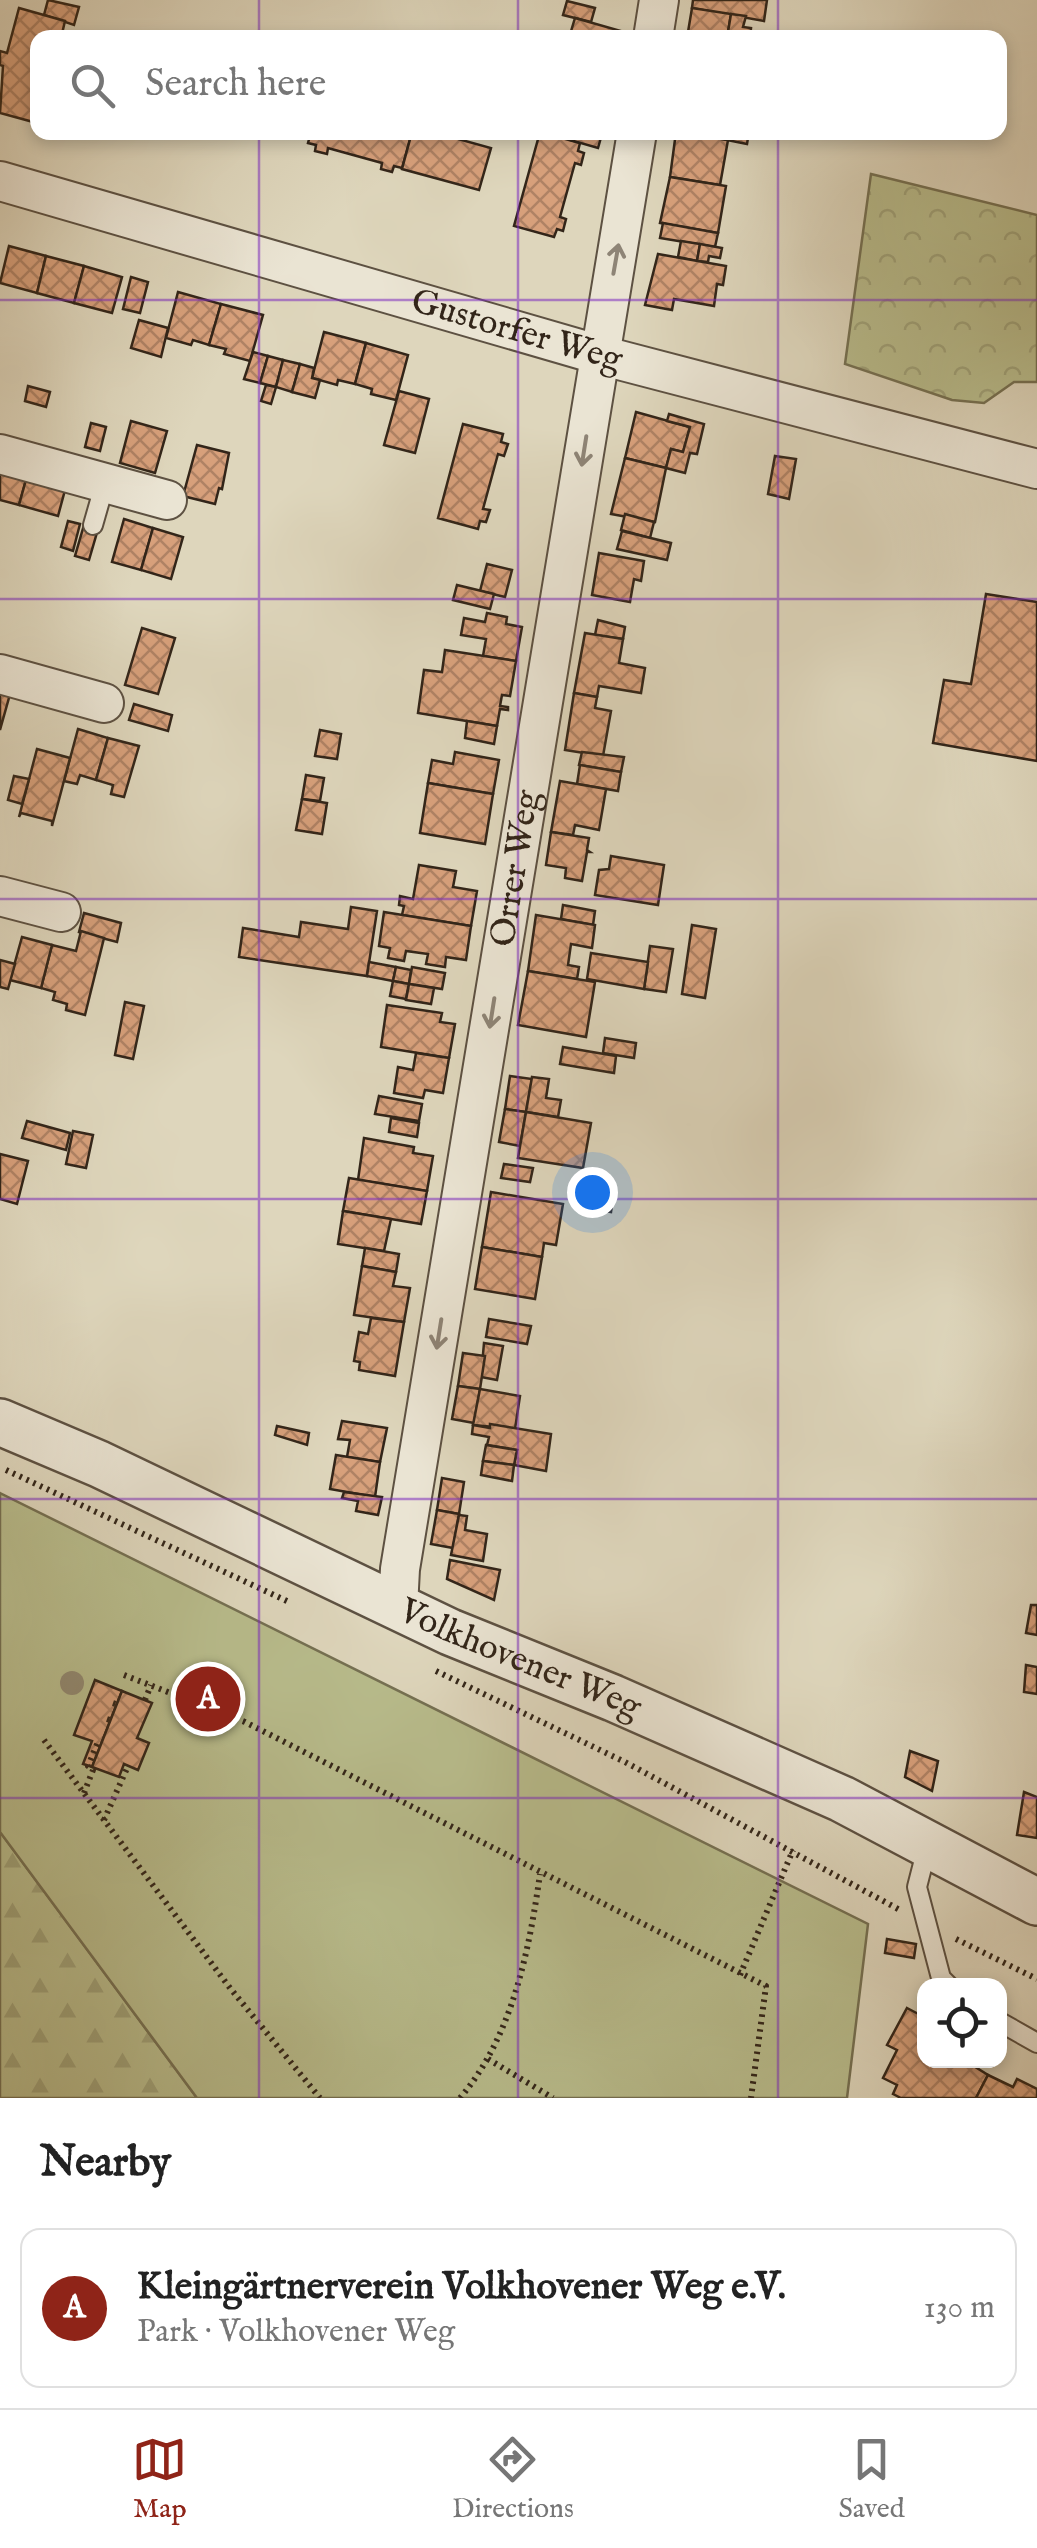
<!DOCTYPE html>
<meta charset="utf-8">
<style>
:root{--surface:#fff;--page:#f6f6f6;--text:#222;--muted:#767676;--line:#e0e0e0;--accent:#8f2418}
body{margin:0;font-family:"IM FELL English",serif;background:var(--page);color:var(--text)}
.controls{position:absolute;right:30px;bottom:30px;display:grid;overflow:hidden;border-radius:20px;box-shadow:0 5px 15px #0003}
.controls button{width:90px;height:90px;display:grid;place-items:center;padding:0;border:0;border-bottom:2px solid var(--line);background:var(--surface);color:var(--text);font:50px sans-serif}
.you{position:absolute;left:592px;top:1192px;width:35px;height:35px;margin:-25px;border:8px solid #fff;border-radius:50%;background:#1a73e8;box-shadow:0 0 0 15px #1a73e833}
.badge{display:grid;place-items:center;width:65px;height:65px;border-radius:50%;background:var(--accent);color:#fff;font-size:32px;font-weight:700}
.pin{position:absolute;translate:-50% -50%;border:5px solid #fff;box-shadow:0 2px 10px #0006}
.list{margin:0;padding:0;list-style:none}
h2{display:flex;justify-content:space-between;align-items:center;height:130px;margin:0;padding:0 40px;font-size:42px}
h2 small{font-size:32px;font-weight:400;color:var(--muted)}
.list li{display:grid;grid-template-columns:65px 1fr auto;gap:30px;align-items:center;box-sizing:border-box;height:160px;margin:0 20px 20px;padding:0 20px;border:2px solid var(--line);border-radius:20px}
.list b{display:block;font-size:38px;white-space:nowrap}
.list p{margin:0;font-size:32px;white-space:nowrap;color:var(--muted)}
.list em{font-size:32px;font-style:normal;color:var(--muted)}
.icon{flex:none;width:55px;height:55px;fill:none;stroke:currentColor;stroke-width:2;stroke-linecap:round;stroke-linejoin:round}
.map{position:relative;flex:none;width:1037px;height:2098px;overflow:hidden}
.search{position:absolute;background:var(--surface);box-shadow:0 5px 15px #0003;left:30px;right:30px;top:30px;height:110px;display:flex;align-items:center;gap:25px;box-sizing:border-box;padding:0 35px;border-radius:20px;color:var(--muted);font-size:38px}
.sheet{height:310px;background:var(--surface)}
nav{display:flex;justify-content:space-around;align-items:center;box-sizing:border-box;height:140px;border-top:2px solid var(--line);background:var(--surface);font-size:28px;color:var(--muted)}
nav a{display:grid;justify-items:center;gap:5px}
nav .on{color:var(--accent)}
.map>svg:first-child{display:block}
</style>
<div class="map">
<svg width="1037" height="2098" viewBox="0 0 1037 2098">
<defs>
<pattern id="forest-firs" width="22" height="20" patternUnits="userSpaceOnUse" patternTransform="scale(2.5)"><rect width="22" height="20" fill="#b8bc8c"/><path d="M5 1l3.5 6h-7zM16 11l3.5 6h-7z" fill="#9fa178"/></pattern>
<pattern id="park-crowns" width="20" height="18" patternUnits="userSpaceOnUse" patternTransform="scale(2.5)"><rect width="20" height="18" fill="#b8bc8c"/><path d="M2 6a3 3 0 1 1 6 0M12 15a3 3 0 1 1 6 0" fill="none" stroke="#9fa178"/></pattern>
<pattern id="building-cross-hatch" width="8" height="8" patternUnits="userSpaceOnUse" patternTransform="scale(2.5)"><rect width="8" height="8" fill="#d7a07b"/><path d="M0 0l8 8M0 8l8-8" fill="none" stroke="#af8264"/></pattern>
</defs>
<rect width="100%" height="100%" fill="#ded6bc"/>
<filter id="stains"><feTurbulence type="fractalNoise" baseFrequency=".002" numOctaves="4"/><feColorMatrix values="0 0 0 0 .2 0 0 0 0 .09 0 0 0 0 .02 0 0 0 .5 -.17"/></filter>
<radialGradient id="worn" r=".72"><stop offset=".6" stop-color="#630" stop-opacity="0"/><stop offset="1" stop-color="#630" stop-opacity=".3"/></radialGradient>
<path fill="url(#forest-firs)" stroke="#757052" stroke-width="2.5" d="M0,1832L197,2098H0Z"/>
<path fill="url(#park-crowns)" stroke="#757052" stroke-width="2.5" d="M871,174L1037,215V382H1014L984,403L952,400L845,364Z"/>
<path fill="#b8bc8c" stroke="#757052" stroke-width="2.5" d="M0,1493L868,1924L847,2098H197L0,1832Z"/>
<g fill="url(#building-cross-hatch)" stroke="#322519" stroke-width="2.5">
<path d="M48,0L79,7L74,25L44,15Z"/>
<path d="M693,0H767L764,21L692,8Z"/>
<path d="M567,1L595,8L591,22L563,15Z"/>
<path d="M19,8L65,21L61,38H38L37,123L0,113L3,66L0,65V51L7,53Z"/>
<path d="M692,8L731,14L727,38H687Z"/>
<path d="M731,14L746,16L743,27L751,28L750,38H727Z"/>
<path d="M575,18L621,31L619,38H569Z"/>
<path d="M311,132H412L402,168L394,166L392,172L381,169L382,163L335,150L328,148L327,154L315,151L316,145L308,143Z"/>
<path d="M412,132H433L491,148L479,190L402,169Z"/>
<path d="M540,132L580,143L578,151L584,153L581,165L575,163L560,217L566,219L563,231L557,229L554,237L514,226Z"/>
<path d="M572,132L602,134L598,148L570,140Z"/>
<path d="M676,132L728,140L720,185L670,177Z"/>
<path d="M712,132H749L747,144L712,137Z"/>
<path d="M670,177L726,186L718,233L660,223Z"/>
<path d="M663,223L718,233L715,247L660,238Z"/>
<path d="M681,241L700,244L697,261L678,257Z"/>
<path d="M700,244L722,248L720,258L709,256L708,262L697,261Z"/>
<path d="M9,246L46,256L37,293L0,283Z"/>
<path d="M658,254L726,266L723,285L717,284L714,306L674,299L672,310L645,305Z"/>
<path d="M46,256L84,266L74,303L37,293Z"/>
<path d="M84,266L122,277L112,313L74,303Z"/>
<path d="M131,277L148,282L140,313L123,309Z"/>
<path d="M178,292L221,304L209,345L193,340L191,345L166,338Z"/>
<path d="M221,304L263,315L250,361L224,354L226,349L209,345Z"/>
<path d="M139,320L168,328L161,357L131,348Z"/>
<path d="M324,332L366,343L355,384L338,380L337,385L312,378Z"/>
<path d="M366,343L408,355L396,400L371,394L372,389L355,384Z"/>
<path d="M253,352L268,356L260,383L244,379Z"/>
<path d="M268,356L283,360L276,387L260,383Z"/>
<path d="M283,360L300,364L292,392L276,387Z"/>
<path d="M300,364L314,368L312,378L320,380L315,398L292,392Z"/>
<path d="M266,385L276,387L271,404L261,401Z"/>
<path d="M28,386L50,392L46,407L25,401Z"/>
<path d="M399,391L429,399L415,453L384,445Z"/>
<path d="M636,412L690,427L683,452L671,449L666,468L625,458Z"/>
<path d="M669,414L704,424L697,454L690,453L685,473L666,468L671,449L683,452L690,427L667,421Z"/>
<path d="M131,421L167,431L155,473L120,463Z"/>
<path d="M91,423L106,427L100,451L85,447Z"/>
<path d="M463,424L503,434L501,442L508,444L504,456L498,454L483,509L490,510L486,522L480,521L478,529L438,518Z"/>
<path d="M197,445L229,453L222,489L219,488L215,504L183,496Z"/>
<path d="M775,456L796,459L789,499L768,494Z"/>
<path d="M625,458L666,468L655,522L611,514Z"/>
<path d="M0,461L29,469L19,505L0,500Z"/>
<path d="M29,469L68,479L58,516L19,505Z"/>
<path d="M625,514L654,522L650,538L621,530Z"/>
<path d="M124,519L153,528L141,570L112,562Z"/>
<path d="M68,521L80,524L73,551L61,547Z"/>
<path d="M84,525L98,529L89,560L75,556Z"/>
<path d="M153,528L183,537L171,579L141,570Z"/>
<path d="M622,531L671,543L667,560L617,549Z"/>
<path d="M599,553L644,561L641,581L634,579L630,602L592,595Z"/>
<path d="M487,564L512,570L505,597L480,591Z"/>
<path d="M457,585L494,594L490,609L453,600Z"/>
<path d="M986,594L1037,602V761L933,743L944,680L971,684Z"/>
<path d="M487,613L507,617L506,624L522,627L516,661L483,656L486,639L461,635L464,618L485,622Z"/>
<path d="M598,620L625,627L623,639L595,635Z"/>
<path d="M142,628L175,638L158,694L125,685Z"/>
<path d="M585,633L623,639L619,663L645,668L641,693L599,686L597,697L574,693Z"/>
<path d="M445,650L516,661L510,696L502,695L500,706L508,707V710L500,709L497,726L418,713L424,670L442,672Z"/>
<path d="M0,683L12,687L0,730Z"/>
<path d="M574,693L597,697L595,708L611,711L603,756L565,750Z"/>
<path d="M134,704L172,715L168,731L129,720Z"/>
<path d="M467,721L497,726L494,744L465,738Z"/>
<path d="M78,729L108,738L96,780L80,775L77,784L64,781Z"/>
<path d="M320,730L341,734L337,759L315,756Z"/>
<path d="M108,738L139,746L124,797L111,794L113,785L96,780Z"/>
<path d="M37,749L70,758L52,826V821L21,813L19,817Z"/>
<path d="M455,752L499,760L493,794L428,783L432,760L453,764Z"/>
<path d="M582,752L624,757L621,772L579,765Z"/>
<path d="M580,765L621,772L618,791L577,784Z"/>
<path d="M306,775L324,778L320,801L302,799Z"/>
<path d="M14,776L29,779L22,804L8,800Z"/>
<path d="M560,781L606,789L599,830L575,825L573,835L551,832Z"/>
<path d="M428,783L493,794L485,844L420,833Z"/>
<path d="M302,799L327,803L322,834L296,830Z"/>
<path d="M551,832L589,838L587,850L590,852H587L582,881L565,878L566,868L546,865Z"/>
<path d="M611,856L664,865L658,905L595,895L599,870L609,869Z"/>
<path d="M419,865L456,871L453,887L477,891L471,926L402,915L404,906L399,905L400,896L413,899Z"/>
<path d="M563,905L595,911L593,925L561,919Z"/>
<path d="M351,907L377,911L367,976L239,957L243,928L299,937L301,922L348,929Z"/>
<path d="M384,912L471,926L466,960L446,957L445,967L426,964L428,954L406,951L404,961L388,958L390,948L379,946Z"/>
<path d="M84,913L121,923L117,942L79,932Z"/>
<path d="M536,915L595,925L592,948L571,944L568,965L579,967L577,979L528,971Z"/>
<path d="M692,925L716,929L705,998L682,994Z"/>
<path d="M81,931L104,938L85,1015L66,1010L67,1004L53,1000L55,992L41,988L52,945L76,951Z"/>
<path d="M22,937L52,945L41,988L10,980Z"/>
<path d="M650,946L673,949L666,992L644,989Z"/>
<path d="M591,953L648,962L644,989L587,979Z"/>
<path d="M0,960L15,964L8,989L0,987Z"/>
<path d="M369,962L396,967L393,981L367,976Z"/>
<path d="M396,967L411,970L409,984L393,981Z"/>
<path d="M412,967L445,973L442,989L409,984Z"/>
<path d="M528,971L595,982L586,1037L518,1025Z"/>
<path d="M393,981L409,984L406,999L390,996Z"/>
<path d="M409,984L434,988L431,1004L406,1000Z"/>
<path d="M125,1002L144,1006L133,1059L115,1055Z"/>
<path d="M387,1005L442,1013L440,1022L455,1024L449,1058L381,1047Z"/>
<path d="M605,1038L636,1043L634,1058L603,1053Z"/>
<path d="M563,1047L616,1056L614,1073L560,1064Z"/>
<path d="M416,1053L449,1058L443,1093L425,1090L423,1098L394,1093L398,1067L413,1070Z"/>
<path d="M510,1076L532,1079L526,1112L505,1109Z"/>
<path d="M532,1077L549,1079L546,1098L561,1100L558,1117L526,1112Z"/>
<path d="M379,1096L422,1104L419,1121L375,1114Z"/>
<path d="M505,1109L526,1112L520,1146L499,1142Z"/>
<path d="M526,1112L591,1123L583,1168L518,1158Z"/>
<path d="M391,1118L419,1123L417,1137L389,1132Z"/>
<path d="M27,1121L70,1133L66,1150L22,1138Z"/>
<path d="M73,1131L93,1135L86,1168L66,1164Z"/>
<path d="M364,1138L414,1147L413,1153L433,1156L427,1191L358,1180Z"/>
<path d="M0,1154L28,1161L17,1204L0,1199Z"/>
<path d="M504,1164L533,1168L530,1182L501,1178Z"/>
<path d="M349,1178L427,1191L421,1224L343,1211Z"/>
<path d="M491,1192L563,1204L556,1245L544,1243L542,1257L482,1247Z"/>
<path d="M584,1193L613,1198L611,1212L581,1207Z"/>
<path d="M343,1211L391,1219L384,1251L338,1244Z"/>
<path d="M482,1247L542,1257L535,1299L475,1289Z"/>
<path d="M365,1248L399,1254L396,1272L362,1266Z"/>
<path d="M362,1266L396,1272L393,1286L410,1288L404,1322L354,1315Z"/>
<path d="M371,1318L404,1322L395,1376L359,1370L360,1362L354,1361L359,1332L368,1334Z"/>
<path d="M489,1319L531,1326L527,1344L486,1337Z"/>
<path d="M484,1343L503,1346L497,1380L481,1377Z"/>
<path d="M463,1353L485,1356L480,1389L458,1386Z"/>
<path d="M458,1386L480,1389L474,1423L452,1419Z"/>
<path d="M480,1389L520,1396L515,1429L473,1425Z"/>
<path d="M342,1421L387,1428L380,1462L347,1457L350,1440L338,1439Z"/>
<path d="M490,1424L551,1434L546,1471L514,1465L517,1450L487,1445L489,1437L472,1434L473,1425L490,1428Z"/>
<path d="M277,1426L309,1433L307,1445L275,1435Z"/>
<path d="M486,1445L517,1450L514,1465L483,1461Z"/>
<path d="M336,1455L380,1462L375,1497L330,1489Z"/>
<path d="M483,1461L514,1465L512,1481L481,1475Z"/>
<path d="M442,1478L464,1482L459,1514L437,1510Z"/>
<path d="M344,1492L382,1497L378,1515L356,1511L358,1501L342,1498Z"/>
<path d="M437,1510L459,1514L453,1548L431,1544Z"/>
<path d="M459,1515L467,1516L465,1530L487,1534L483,1561L451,1555Z"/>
<path d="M450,1560L500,1570L494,1600L447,1579Z"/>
<path d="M1031,1605H1037V1635L1026,1633Z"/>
<path d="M1026,1665L1037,1667V1694L1024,1692Z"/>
<path d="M95,1680L122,1691L92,1767L83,1764L92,1741L74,1735Z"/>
<path d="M122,1691L152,1703L137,1738L149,1743L138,1770L124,1764L119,1777L92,1767Z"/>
<path d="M910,1751L938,1761L932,1791L905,1777Z"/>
<path d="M1024,1792L1037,1797V1838L1017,1835Z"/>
<path d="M887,1939L916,1944L914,1958L885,1953Z"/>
<path d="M907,2008L924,2017V2060H964L988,2075L976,2098H901L893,2094L897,2085L883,2078L897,2050L887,2045Z"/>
<path d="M988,2075L1013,2087L1017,2079L1037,2089V2098H976Z"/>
</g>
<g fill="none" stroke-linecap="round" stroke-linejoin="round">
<defs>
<g id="service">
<path d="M93,525L105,483"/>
<path d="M928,1844L917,1887L941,1978L949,1986"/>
<path d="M1000,2022L1037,2043"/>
</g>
<g id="minor">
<path d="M653,38L659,0"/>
<path id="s1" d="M0,181L600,355L1037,469"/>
<path d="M0,454L167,500"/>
<path d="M0,674L104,703"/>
<path d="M0,896L61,912"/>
<path id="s2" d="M398,1607L400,1569L637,132"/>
</g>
<g id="tertiary">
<path id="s3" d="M0,1422L99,1464L450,1632L613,1698L842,1799L1037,1902"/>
</g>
</defs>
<use href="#service" stroke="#5d5142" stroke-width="22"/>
<use href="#minor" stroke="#5d5142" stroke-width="42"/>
<use href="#tertiary" stroke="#5d5142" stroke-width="50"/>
<g stroke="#322519" stroke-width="6" stroke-dasharray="2.5 5" stroke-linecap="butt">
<path d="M6,1470L289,1602"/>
<path d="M436,1671L625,1762L900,1910"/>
<path d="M124,1675L245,1722L766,1986L751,2098"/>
<path d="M145,1700L151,1685"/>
<path d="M113,1703L116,1704"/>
<path d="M107,1719L110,1720"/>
<path d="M44,1740L230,1988L320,2098"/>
<path d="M84,1793L93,1770L88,1766L98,1742"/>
<path d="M104,1820L128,1766"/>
<path d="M956,1939L1037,1979"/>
<path d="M740,1975L793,1850"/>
<path d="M488,2059L553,2098"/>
<path d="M460,2098C512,2037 529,1952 540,1874"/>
</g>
<use href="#service" stroke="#eae4d3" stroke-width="18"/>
<use href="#minor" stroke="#eae4d3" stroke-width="38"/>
<use href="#tertiary" stroke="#eae4d3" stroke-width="45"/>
</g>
<circle fill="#928a72" cx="72" cy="1683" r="12"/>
<defs><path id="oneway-shaft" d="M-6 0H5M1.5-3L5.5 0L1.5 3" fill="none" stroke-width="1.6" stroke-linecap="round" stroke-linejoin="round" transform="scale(2.5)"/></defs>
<g stroke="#8e8476">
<use href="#oneway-shaft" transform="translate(616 259) rotate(-80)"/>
<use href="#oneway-shaft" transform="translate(584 451) rotate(99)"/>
<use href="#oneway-shaft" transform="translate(492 1013) rotate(99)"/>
<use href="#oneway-shaft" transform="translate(439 1334) rotate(99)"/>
</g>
<path fill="none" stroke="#7b2cbf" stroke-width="2.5" stroke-opacity="0.55" d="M259,0V38M518,0V38M778,0V38M259,132V2098M518,132V2098M778,132V2098M0,300H1037M0,599H1037M0,899H1037M0,1199H1037M0,1499H1037M0,1798H1037"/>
<g text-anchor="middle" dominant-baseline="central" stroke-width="8" stroke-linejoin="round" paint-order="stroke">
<g font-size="35" fill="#322519" stroke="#eae4d3">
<text stroke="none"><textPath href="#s1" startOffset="538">Gustorfer Weg</textPath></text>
<text stroke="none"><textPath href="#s2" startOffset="748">Orrer Weg</textPath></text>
<text stroke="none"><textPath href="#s3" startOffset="572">Volkhovener Weg</textPath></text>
</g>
</g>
<rect width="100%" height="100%" filter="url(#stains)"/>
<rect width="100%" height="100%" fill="url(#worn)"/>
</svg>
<div class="controls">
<button><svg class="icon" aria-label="locate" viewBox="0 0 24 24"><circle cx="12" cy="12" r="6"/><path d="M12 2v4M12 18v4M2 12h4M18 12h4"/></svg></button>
</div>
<div class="you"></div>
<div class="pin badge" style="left:208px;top:1699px">A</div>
<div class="search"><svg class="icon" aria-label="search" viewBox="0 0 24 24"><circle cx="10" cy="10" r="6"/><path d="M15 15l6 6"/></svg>Search here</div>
</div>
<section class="sheet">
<h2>Nearby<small></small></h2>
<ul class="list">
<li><span class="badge">A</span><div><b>Kleingärtnerverein Volkhovener Weg e.V.</b><p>Park · Volkhovener Weg</p></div><em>130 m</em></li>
</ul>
</section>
<nav>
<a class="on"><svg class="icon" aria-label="map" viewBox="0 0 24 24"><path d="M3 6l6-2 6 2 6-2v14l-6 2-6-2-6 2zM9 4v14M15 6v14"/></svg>Map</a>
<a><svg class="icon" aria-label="directions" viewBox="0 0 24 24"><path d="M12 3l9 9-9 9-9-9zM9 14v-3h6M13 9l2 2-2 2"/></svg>Directions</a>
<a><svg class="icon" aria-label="saved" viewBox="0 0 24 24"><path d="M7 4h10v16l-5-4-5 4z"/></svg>Saved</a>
</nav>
